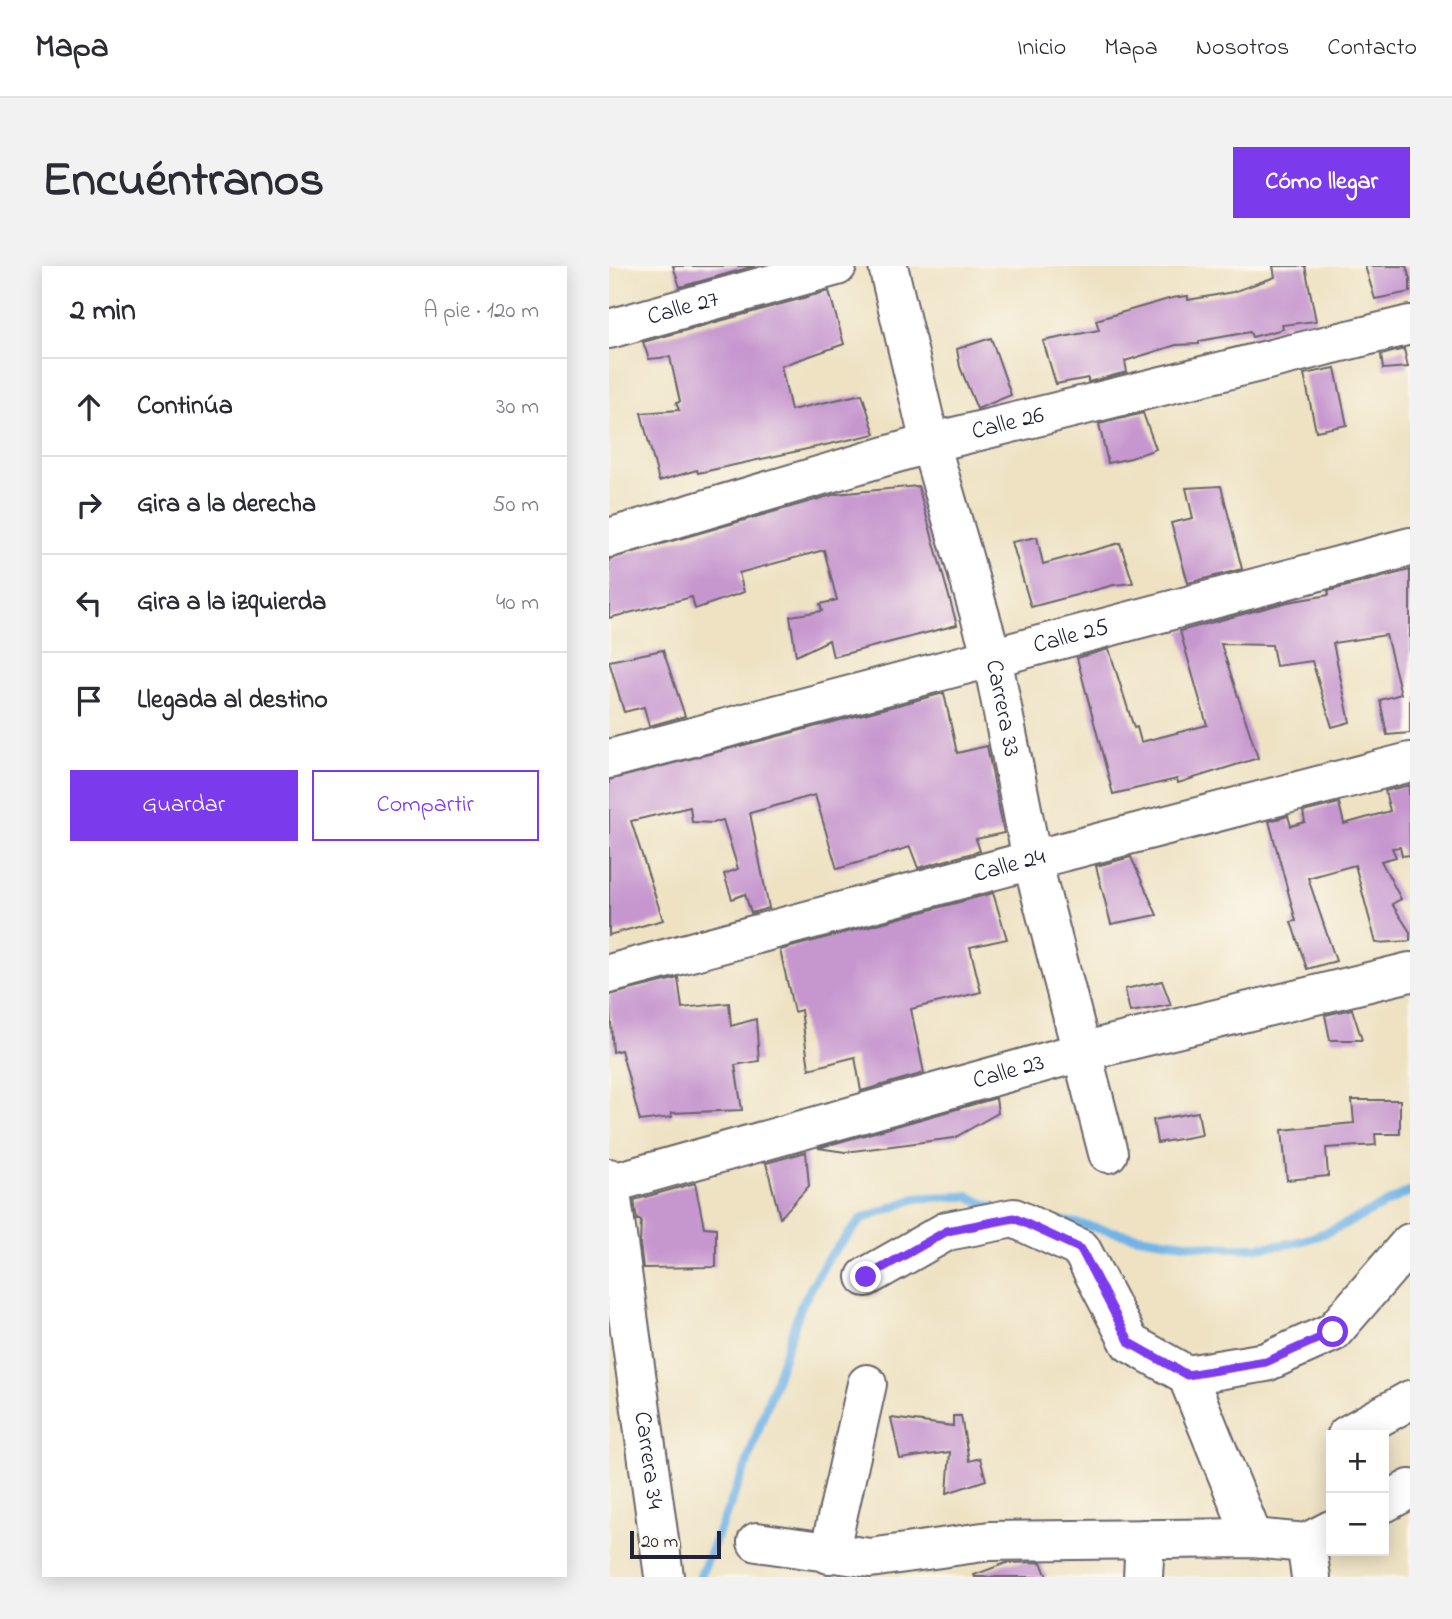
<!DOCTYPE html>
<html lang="es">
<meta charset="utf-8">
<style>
:root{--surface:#fff;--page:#f2f2f3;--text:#2b2b33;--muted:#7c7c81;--line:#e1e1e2;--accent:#7c3aed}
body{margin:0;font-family:"Indie Flower",sans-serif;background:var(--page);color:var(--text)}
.controls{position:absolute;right:21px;bottom:21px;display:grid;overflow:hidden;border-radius:0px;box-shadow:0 4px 18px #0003}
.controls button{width:63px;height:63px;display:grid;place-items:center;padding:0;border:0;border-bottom:2px solid var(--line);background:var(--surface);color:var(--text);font:35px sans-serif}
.scale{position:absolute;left:21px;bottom:18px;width:91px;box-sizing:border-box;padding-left:7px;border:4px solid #22223b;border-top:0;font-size:19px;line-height:24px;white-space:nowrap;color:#22223b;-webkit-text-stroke:5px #fbf7ec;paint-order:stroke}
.stop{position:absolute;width:21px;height:21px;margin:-16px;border:5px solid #7c3aed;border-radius:50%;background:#fff}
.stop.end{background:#7c3aed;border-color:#fff;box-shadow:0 2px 7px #0008}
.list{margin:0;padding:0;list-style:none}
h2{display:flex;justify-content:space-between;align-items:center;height:91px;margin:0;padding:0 28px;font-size:30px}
h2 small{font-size:23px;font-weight:400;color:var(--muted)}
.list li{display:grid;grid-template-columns:46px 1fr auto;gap:21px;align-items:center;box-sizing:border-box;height:98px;padding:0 28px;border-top:2px solid var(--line)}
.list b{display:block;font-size:26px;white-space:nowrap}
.list em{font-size:23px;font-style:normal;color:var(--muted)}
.actions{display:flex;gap:14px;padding:21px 28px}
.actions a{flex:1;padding:16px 0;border:2px solid var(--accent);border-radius:0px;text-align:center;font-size:24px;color:var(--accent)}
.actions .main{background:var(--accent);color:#fff}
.icon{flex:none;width:38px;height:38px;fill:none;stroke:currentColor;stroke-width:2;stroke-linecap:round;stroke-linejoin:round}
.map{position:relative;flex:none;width:801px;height:1311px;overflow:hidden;border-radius:0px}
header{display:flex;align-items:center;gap:42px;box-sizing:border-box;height:98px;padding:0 35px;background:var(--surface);border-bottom:2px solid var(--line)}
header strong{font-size:33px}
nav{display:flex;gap:38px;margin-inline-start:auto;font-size:24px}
.intro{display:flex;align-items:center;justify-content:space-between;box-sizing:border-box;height:168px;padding:0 42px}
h1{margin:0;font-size:49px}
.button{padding:18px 32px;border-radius:0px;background:var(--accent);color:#fff;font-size:24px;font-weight:700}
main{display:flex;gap:42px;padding:0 42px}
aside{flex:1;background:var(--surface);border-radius:0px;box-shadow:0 4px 18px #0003}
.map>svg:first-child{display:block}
</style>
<header>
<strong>Mapa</strong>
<nav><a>Inicio</a><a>Mapa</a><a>Nosotros</a><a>Contacto</a></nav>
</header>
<div class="intro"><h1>Encuéntranos</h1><a class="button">Cómo llegar</a></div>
<main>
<aside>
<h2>2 min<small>A pie · 120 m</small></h2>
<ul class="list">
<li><svg class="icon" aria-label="ahead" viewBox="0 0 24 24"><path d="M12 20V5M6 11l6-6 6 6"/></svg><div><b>Continúa</b></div><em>30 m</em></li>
<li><svg class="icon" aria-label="right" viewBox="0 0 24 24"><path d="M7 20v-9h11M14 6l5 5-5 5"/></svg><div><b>Gira a la derecha</b></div><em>50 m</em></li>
<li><svg class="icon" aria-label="left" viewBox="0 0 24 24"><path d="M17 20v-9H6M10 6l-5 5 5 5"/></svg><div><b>Gira a la izquierda</b></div><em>40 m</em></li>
<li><svg class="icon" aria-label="arrive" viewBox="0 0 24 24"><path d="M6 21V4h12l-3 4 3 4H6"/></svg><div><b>Llegada al destino</b></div></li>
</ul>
<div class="actions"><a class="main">Guardar</a><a>Compartir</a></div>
</aside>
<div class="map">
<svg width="801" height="1311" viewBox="0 0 801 1311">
<rect width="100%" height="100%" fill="#fbf7ec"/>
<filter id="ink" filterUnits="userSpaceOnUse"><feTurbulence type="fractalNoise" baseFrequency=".0143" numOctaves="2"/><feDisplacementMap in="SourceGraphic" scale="14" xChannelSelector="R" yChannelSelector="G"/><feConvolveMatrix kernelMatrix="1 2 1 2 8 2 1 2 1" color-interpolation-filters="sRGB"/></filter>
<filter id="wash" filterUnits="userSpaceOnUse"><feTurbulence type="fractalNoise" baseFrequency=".00686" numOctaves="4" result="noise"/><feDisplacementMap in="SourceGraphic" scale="28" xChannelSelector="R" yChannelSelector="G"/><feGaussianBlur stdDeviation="1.57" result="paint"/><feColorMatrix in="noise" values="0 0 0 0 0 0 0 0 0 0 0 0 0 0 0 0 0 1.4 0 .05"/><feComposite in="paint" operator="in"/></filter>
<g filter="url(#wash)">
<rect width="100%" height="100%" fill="#eee2c3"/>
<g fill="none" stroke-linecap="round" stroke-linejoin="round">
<g stroke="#71b3e6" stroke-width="9">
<path d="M448,955C477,957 504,967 533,971C581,979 634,987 683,977C722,969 765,943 801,925"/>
<path d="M91,1311L137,1200L192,1040L219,992L253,953L308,932L359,930L387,943"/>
</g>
</g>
<g id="blocks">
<g fill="#c696cf">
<path d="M64,0H146L71,21Z"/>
<path d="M664,0H696L707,55L673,59L674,63L643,71L641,66L590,75V78L567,79L516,95L518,106L479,116V112L447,118L434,75L490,64L487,54L563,32L579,30V34L624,26L666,11Z"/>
<path d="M756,0H797L801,13V26L766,33Z"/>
<path d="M220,25L235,78L172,100L182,144L253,128L266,168L89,207L88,204L50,215L32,147L70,144L67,137L71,136L61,91L40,93L34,76Z"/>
<path d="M382,72L402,129L368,143L351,101L348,83Z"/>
<path d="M795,83L799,101L774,103L772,89Z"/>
<path d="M726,102L738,159L707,165L695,108Z"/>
<path d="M534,147L547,183L522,192L499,197L490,158Z"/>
<path d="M309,220L348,359L224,391L220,374L187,390L181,350L213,345L211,338L228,334L215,284L130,307L135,326L86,343L83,331L0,352V293L227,228Z"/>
<path d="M612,220L633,303L579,317L562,257L584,252L577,222Z"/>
<path d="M428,271L434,298L511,277L524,317L505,319L422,341L403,276Z"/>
<path d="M801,304V467L778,469L771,434L792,428L777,369L724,377L741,456L723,461L703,395L667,400L663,379L612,378L649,492L569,517L568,513L504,528L468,392L500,383L525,462L528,461L532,476L598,459L571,365L679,336L720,329L719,325Z"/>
<path d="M54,384L76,450L40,460L35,441L15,446L0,395Z"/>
<path d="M335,427L348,487L378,480L395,567L367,573L371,585L309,602L301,581L228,603L206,529L141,547L160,642L142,647L136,628L123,633L115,608L129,603L114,554L104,557L83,556L81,541L22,555L54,654L0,669V514Z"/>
<path d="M800,519L801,589L793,590L791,581L783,582L787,591L772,595L792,633L783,638L801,666V675L767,677L746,599L699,612L727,695L698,703L682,656L687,655L660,555L679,550L682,560L696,556L694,546L730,537L735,558L781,545L776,525Z"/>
<path d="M522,591L548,649L502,658L487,600Z"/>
<path d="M384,627L398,673L361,681L372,726L302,743L315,807L252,825L246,791L200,803L192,744L185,746L171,684Z"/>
<path d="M69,712L73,742L120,737L122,760L147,753L150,795L126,799L133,844L62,847L63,851L31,855L12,784L4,786L0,729Z"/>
<path d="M553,715L562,739L521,746L516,723Z"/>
<path d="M743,743L753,774H721L716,749Z"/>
<path d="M387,832L389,847L345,872L236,886L209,882Z"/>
<path d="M743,834H791V868H766L767,879L717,882L719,910L678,914L673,864L745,857Z"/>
<path d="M589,846L593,869L548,877L544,854Z"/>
<path d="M197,886L200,920L171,952L157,897Z"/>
<path d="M86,917L95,961L107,962V1001L34,1002L31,978L32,954H28L25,934Z"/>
<path d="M344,1150H352L360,1195L371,1192L377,1214L338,1227L341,1186L291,1193L282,1152L344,1160Z"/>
<path d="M432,1296L438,1311H366L365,1309L397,1297Z"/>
</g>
</g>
</g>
<g filter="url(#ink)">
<use href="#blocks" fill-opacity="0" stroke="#69656b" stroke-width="2"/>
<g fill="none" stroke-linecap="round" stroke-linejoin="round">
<defs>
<g id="minor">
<path id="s1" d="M279,0L321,177L383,391L423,594L499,887"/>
<path id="s2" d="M0,63L228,0"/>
<path id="s3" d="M0,272L321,177L801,59"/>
<path id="s4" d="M0,493L801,281"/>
<path id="s5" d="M0,708L423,594L801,496"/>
<path id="s6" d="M0,912L55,1310"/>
<path id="s7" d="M0,918L472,786L801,706"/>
<path d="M257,1011L338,965L405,952L472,983L521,1077L578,1109L657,1096L724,1066L801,977"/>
<path d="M578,1109L644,1272"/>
<path d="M738,1169L801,1134"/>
<path d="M775,1237L801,1223"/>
<path d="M148,1276L261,1292L381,1275L644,1272L697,1277L722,1264"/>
<path d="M697,1277L702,1311"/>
<path d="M220,1288L258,1118"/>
<path d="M534,1311L536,1273"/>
</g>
</defs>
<use href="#minor" stroke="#69656b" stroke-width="42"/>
<use href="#minor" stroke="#fff" stroke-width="38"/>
</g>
</g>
<g fill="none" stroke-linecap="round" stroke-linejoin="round" filter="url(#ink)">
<path stroke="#7c3aed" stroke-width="9" d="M257,1011L338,965L405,952L472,983L521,1077L578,1109L657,1096L724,1066"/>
</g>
<g text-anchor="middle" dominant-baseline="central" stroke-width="6" stroke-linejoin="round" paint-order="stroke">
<g font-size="24" fill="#22223b" stroke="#fbf7ec">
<text stroke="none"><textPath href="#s2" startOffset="77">Calle 27</textPath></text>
<text stroke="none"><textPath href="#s3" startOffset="415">Calle 26</textPath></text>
<text stroke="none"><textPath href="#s4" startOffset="478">Calle 25</textPath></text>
<text stroke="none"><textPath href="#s1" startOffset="457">Carrera 33</textPath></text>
<text stroke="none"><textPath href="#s5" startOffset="415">Calle 24</textPath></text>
<text stroke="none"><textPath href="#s7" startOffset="415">Calle 23</textPath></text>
<text stroke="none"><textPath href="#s6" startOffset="285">Carrera 34</textPath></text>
</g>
</g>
</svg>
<div class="controls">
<button>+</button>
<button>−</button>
</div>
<div class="scale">20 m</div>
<div class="stop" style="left:724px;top:1066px"></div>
<div class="stop end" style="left:257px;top:1011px"></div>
</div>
</main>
